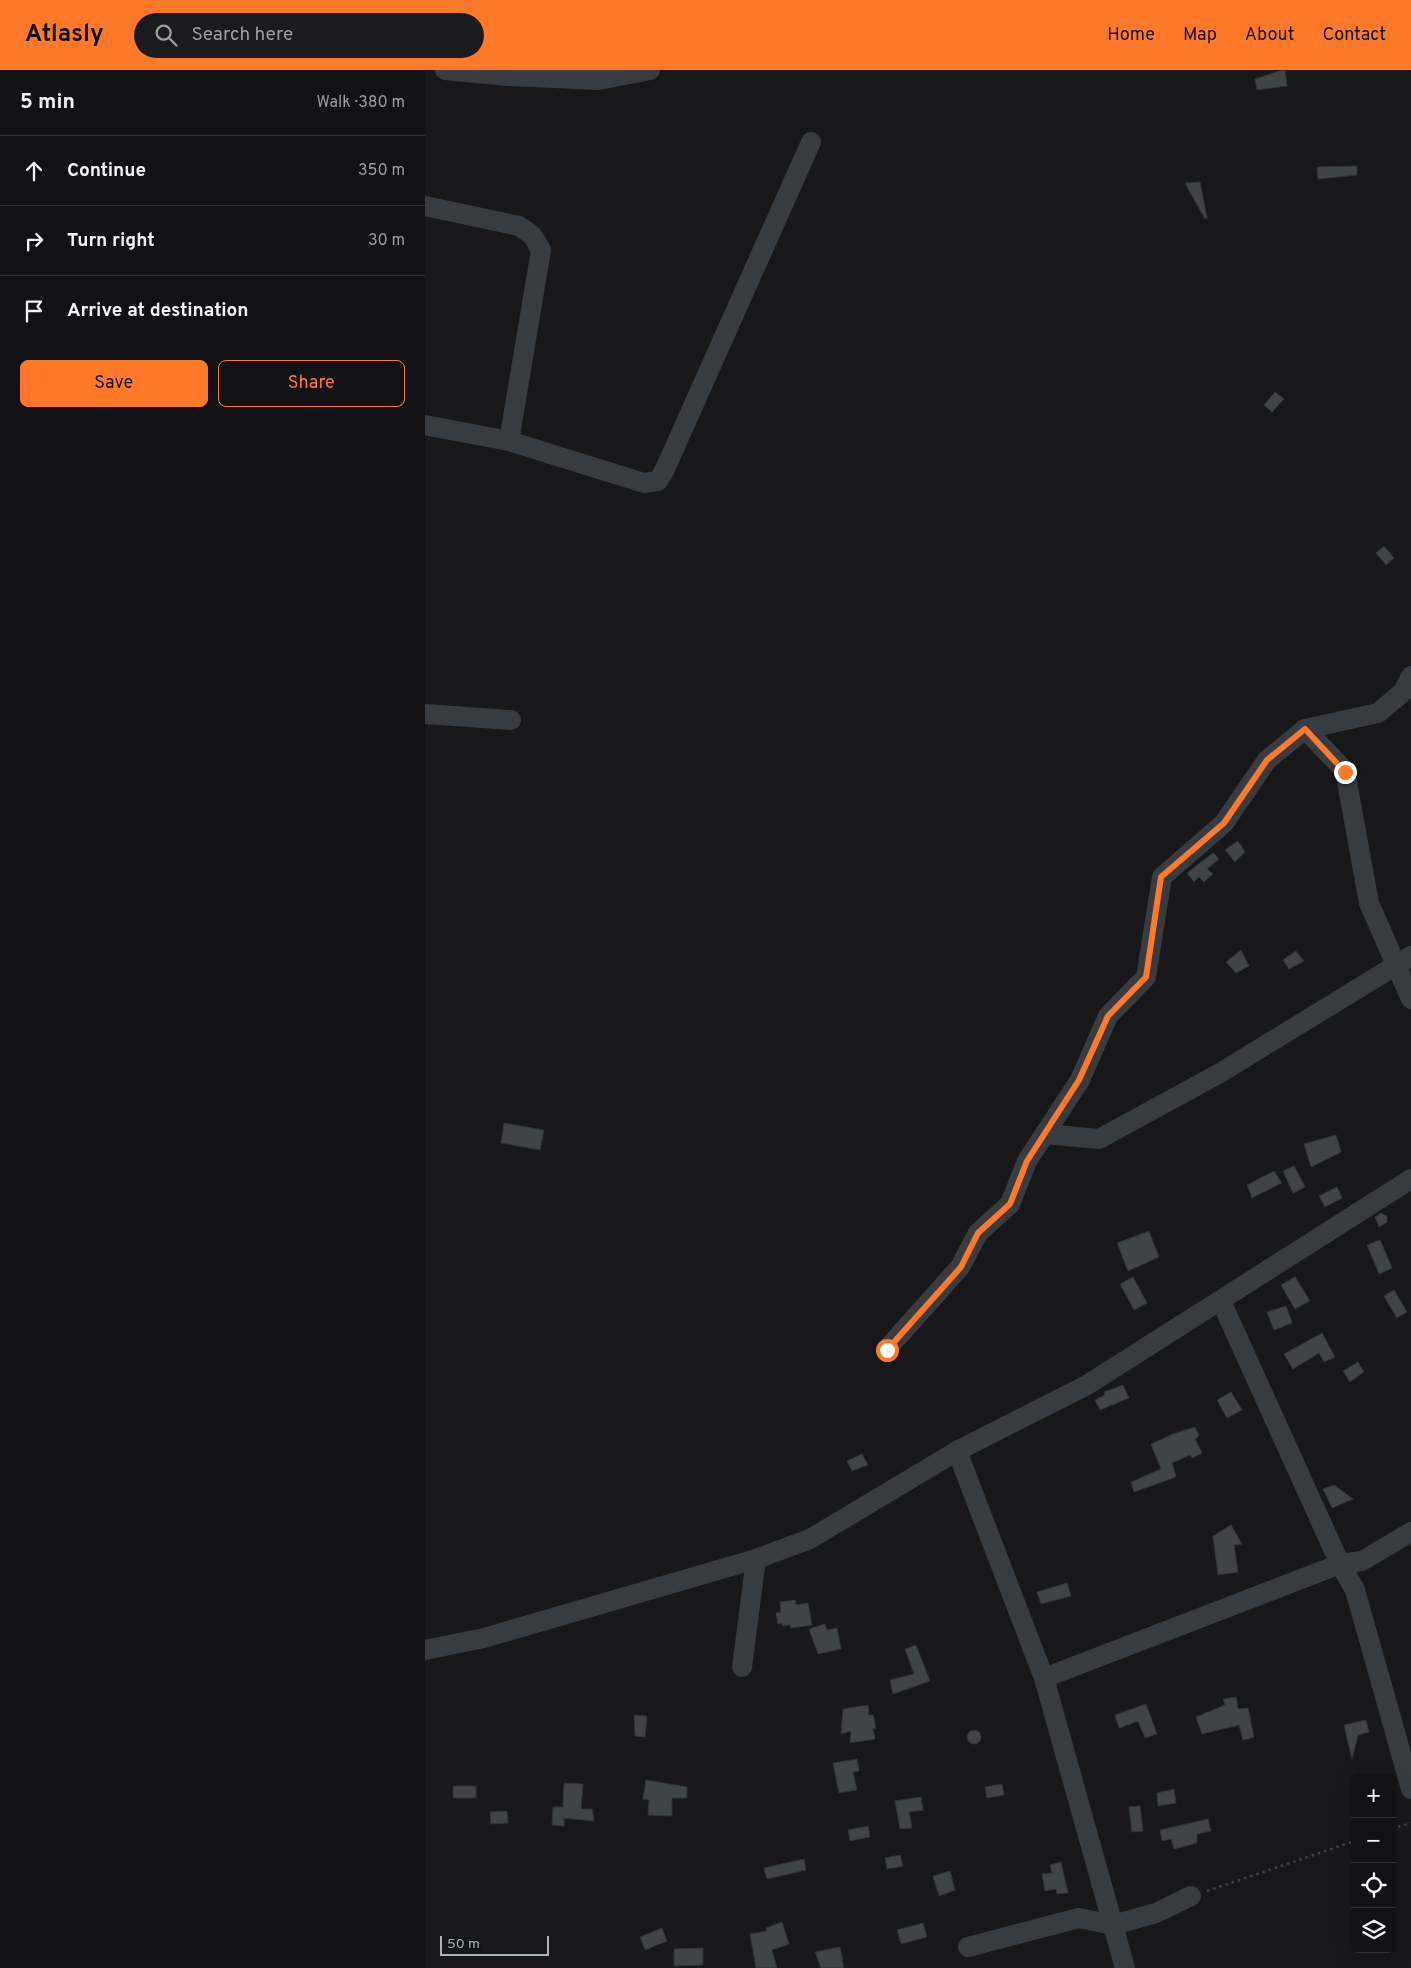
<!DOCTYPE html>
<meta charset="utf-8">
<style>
:root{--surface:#121214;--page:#1b1b1d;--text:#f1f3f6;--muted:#9c9ea0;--line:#313234;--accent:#ff792b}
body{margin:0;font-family:Overpass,sans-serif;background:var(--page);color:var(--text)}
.controls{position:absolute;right:15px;bottom:15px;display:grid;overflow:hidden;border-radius:8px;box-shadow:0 5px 20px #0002}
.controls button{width:45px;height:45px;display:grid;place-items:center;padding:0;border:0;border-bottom:1px solid var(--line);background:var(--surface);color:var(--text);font:25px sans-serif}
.scale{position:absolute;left:15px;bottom:12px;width:109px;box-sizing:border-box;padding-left:5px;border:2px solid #a9b4bb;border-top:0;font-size:14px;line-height:18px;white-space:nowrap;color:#a9b4bb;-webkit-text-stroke:4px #121315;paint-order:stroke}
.stop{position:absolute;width:15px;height:15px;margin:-11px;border:4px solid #ff792b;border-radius:50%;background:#fff}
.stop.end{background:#ff792b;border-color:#fff;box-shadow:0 1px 5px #0008}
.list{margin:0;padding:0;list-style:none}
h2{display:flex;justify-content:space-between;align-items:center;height:65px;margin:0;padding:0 20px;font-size:21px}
h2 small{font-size:16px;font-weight:400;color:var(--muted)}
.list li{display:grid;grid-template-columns:32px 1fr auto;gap:15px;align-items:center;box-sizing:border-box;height:70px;padding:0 20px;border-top:1px solid var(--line)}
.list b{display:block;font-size:19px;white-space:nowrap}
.list em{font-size:16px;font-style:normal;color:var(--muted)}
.actions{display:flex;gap:10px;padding:15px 20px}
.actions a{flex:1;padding:11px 0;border:1px solid var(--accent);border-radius:8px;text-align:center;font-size:18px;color:var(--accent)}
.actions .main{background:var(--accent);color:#111}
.icon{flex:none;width:28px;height:28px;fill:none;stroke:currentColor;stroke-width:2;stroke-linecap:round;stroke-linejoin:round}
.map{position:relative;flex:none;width:986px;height:1898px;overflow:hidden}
header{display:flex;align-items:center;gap:30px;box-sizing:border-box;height:70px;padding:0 25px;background:var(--accent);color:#111}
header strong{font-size:24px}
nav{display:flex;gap:28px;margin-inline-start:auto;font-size:18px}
.search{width:350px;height:45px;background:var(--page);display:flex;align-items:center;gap:12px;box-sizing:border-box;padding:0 18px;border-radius:28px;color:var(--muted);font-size:19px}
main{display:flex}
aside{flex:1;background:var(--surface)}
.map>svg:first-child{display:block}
</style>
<header>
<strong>Atlasly</strong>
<div class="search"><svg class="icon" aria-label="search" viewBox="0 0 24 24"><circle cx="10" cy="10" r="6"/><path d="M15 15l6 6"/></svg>Search here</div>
<nav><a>Home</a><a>Map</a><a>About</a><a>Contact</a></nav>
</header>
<main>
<aside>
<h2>5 min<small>Walk · 380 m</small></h2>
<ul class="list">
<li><svg class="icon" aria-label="ahead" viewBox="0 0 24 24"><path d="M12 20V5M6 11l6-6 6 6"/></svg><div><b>Continue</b></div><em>350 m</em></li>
<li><svg class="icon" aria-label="right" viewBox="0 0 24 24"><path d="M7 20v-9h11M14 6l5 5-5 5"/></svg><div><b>Turn right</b></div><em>30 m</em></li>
<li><svg class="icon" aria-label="arrive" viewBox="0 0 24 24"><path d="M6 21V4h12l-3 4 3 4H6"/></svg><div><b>Arrive at destination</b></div></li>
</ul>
<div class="actions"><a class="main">Save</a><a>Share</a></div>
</aside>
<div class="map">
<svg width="986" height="1898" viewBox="0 0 986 1898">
<rect width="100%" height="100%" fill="#18181a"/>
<g fill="#414447" stroke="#313336">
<path d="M858,0H860L862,16L832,20L830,9Z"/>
<path d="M932,96V105L893,109L892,97Z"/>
<path d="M775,112L782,148L780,149L760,113Z"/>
<path d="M850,322L859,329L847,342L839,335Z"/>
<path d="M959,476L969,488L961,495L951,483Z"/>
<path d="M813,771L820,782L810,792L800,780Z"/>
<path d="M788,783L794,789L782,799L788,804L779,812L774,807L769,812L762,803Z"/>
<path d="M816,880L824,896L811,903L801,892Z"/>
<path d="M871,881L879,891L864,899L858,890Z"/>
<path d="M79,1053L119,1060L115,1080L76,1073Z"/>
<path d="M911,1065L916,1082L886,1097L879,1074Z"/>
<path d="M869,1096L880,1117L868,1123L858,1101Z"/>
<path d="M849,1101L857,1113L827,1128L822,1115Z"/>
<path d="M912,1117L917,1128L900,1137L894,1126Z"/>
<path d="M956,1143L962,1146V1152L954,1157L950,1147Z"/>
<path d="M724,1161L734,1187L703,1201L692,1173Z"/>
<path d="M955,1170L967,1198L954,1204L942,1175Z"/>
<path d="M708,1207L722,1233L709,1240L695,1214Z"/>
<path d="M870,1207L885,1231L870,1239L856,1215Z"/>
<path d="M969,1220L982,1242L972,1248L959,1226Z"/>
<path d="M861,1236L867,1253L849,1260L842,1242Z"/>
<path d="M897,1263L910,1287L899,1292L894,1283L868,1299L859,1284Z"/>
<path d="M933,1292L939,1302L925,1312L918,1301Z"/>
<path d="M698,1315L704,1328L675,1340L670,1330L680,1325L679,1322Z"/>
<path d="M806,1322L817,1340L802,1348L792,1330Z"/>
<path d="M770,1357L774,1366L770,1369L777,1383L767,1388L765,1385L747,1393L751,1407L709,1422L706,1412L736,1399L726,1374L748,1364Z"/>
<path d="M437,1384L443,1395L427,1401L422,1391Z"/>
<path d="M909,1415L928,1429L907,1438L898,1419Z"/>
<path d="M806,1455L817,1474L809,1475L813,1502L793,1505L788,1466Z"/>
<path d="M642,1513L646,1526L616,1534L612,1522Z"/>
<path d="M370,1530L371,1535L383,1533L387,1555L366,1558L365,1555L357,1556V1553L353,1554L351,1543L356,1542L355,1532Z"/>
<path d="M400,1554L402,1560L412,1558L416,1579L393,1584L384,1559Z"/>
<path d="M491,1575L505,1611L468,1624L465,1610L489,1604L480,1579Z"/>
<path d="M811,1627L813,1639L823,1638L829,1667L818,1670L814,1655L777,1664L771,1647L800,1635L798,1629Z"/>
<path d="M721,1634L732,1664L720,1668L713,1651L694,1658L690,1645Z"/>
<path d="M443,1635L444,1645H448L451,1658L448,1659L450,1669L425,1673L426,1661L416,1664L418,1639Z"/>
<path d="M209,1645L222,1646L220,1667L210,1666Z"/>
<path d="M941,1650L944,1662L933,1665L927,1689L919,1655Z"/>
<circle cx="549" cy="1667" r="7"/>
<path d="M432,1689L434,1701L428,1702L432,1720L414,1723L408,1693Z"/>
<path d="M221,1710L262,1717V1728H247V1746L223,1745L224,1730L218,1729Z"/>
<path d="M139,1713L158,1714L156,1739H167L169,1751L139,1748V1756L127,1755L128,1737H138Z"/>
<path d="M577,1714L579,1725L562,1728L560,1717Z"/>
<rect x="28" y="1716" width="23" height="12"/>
<path d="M749,1719L751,1733L733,1736L732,1723Z"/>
<path d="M496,1727L498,1740L484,1742L487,1758L475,1759L470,1731Z"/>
<path d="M715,1736L718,1761L707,1762L704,1737Z"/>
<path d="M82,1741L83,1753L66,1754L65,1742Z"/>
<path d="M783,1749L786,1761L772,1764V1773L749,1779L746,1769L737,1771L735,1760Z"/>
<path d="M443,1756L445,1767L425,1771L423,1760Z"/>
<path d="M475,1785L478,1796L462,1799L460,1788Z"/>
<path d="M379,1789L381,1800L342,1809L339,1798Z"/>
<path d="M636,1792L643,1823L632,1824L631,1819L620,1821L617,1804L627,1803L625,1795Z"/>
<path d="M525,1801L530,1820L514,1826L508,1806Z"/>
<path d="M357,1852L364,1874L347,1880L352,1898H331L325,1864L342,1861L341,1858Z"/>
<path d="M498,1853L502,1867L476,1874L472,1860Z"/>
<path d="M237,1858L242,1871L220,1880L215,1867Z"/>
<path d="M415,1877L419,1898H396L390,1882Z"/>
<path d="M278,1878V1895L249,1896V1879Z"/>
</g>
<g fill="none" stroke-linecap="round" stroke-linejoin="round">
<g stroke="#3e4346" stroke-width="2.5" stroke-dasharray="2.5 4" stroke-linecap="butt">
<path d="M967,1759L986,1753"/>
<path d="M782,1821L930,1771"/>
</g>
<g stroke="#383b3f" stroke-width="20">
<path d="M20,0L83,6L174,10L225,0"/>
<path d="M0,136L94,156L107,165L116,180L84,371"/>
<path d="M0,355L84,371L219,413L233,411L240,399L386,72"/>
<path d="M0,644L86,650"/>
<path d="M880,659L920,701L944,833L986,929"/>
<path d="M620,1064L674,1069L795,1003L986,886"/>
<path d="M796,1231L915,1494L930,1520L986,1719"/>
<path d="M462,1279L535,1197L553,1163L585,1134L602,1091L655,1010L683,946L721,907L737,807L799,753L842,690L880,659L953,643L978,622L986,606"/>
<path d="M532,1381L619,1608L700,1898"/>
<path d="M0,1580L59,1568L331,1489L385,1469L532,1381L662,1315L986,1109"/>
<path d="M317,1597L331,1489"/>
<path d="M619,1608L915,1494L937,1491L986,1462"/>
<path d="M543,1877L654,1848L688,1855L731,1843L766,1826"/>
</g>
</g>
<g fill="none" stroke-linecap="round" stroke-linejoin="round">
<path stroke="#ff792b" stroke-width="6" d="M462,1280L536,1197L553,1163L585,1134L602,1091L654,1010L683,946L721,907L736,807L799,753L842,690L880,659L920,702"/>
</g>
</svg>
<div class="controls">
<button>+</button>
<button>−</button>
<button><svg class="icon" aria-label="locate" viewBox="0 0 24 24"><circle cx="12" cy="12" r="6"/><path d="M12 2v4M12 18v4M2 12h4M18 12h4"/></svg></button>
<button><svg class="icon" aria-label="layers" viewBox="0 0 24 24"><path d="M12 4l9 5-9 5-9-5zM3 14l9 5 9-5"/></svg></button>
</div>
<div class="scale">50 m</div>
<div class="stop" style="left:462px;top:1280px"></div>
<div class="stop end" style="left:920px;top:702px"></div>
</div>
</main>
